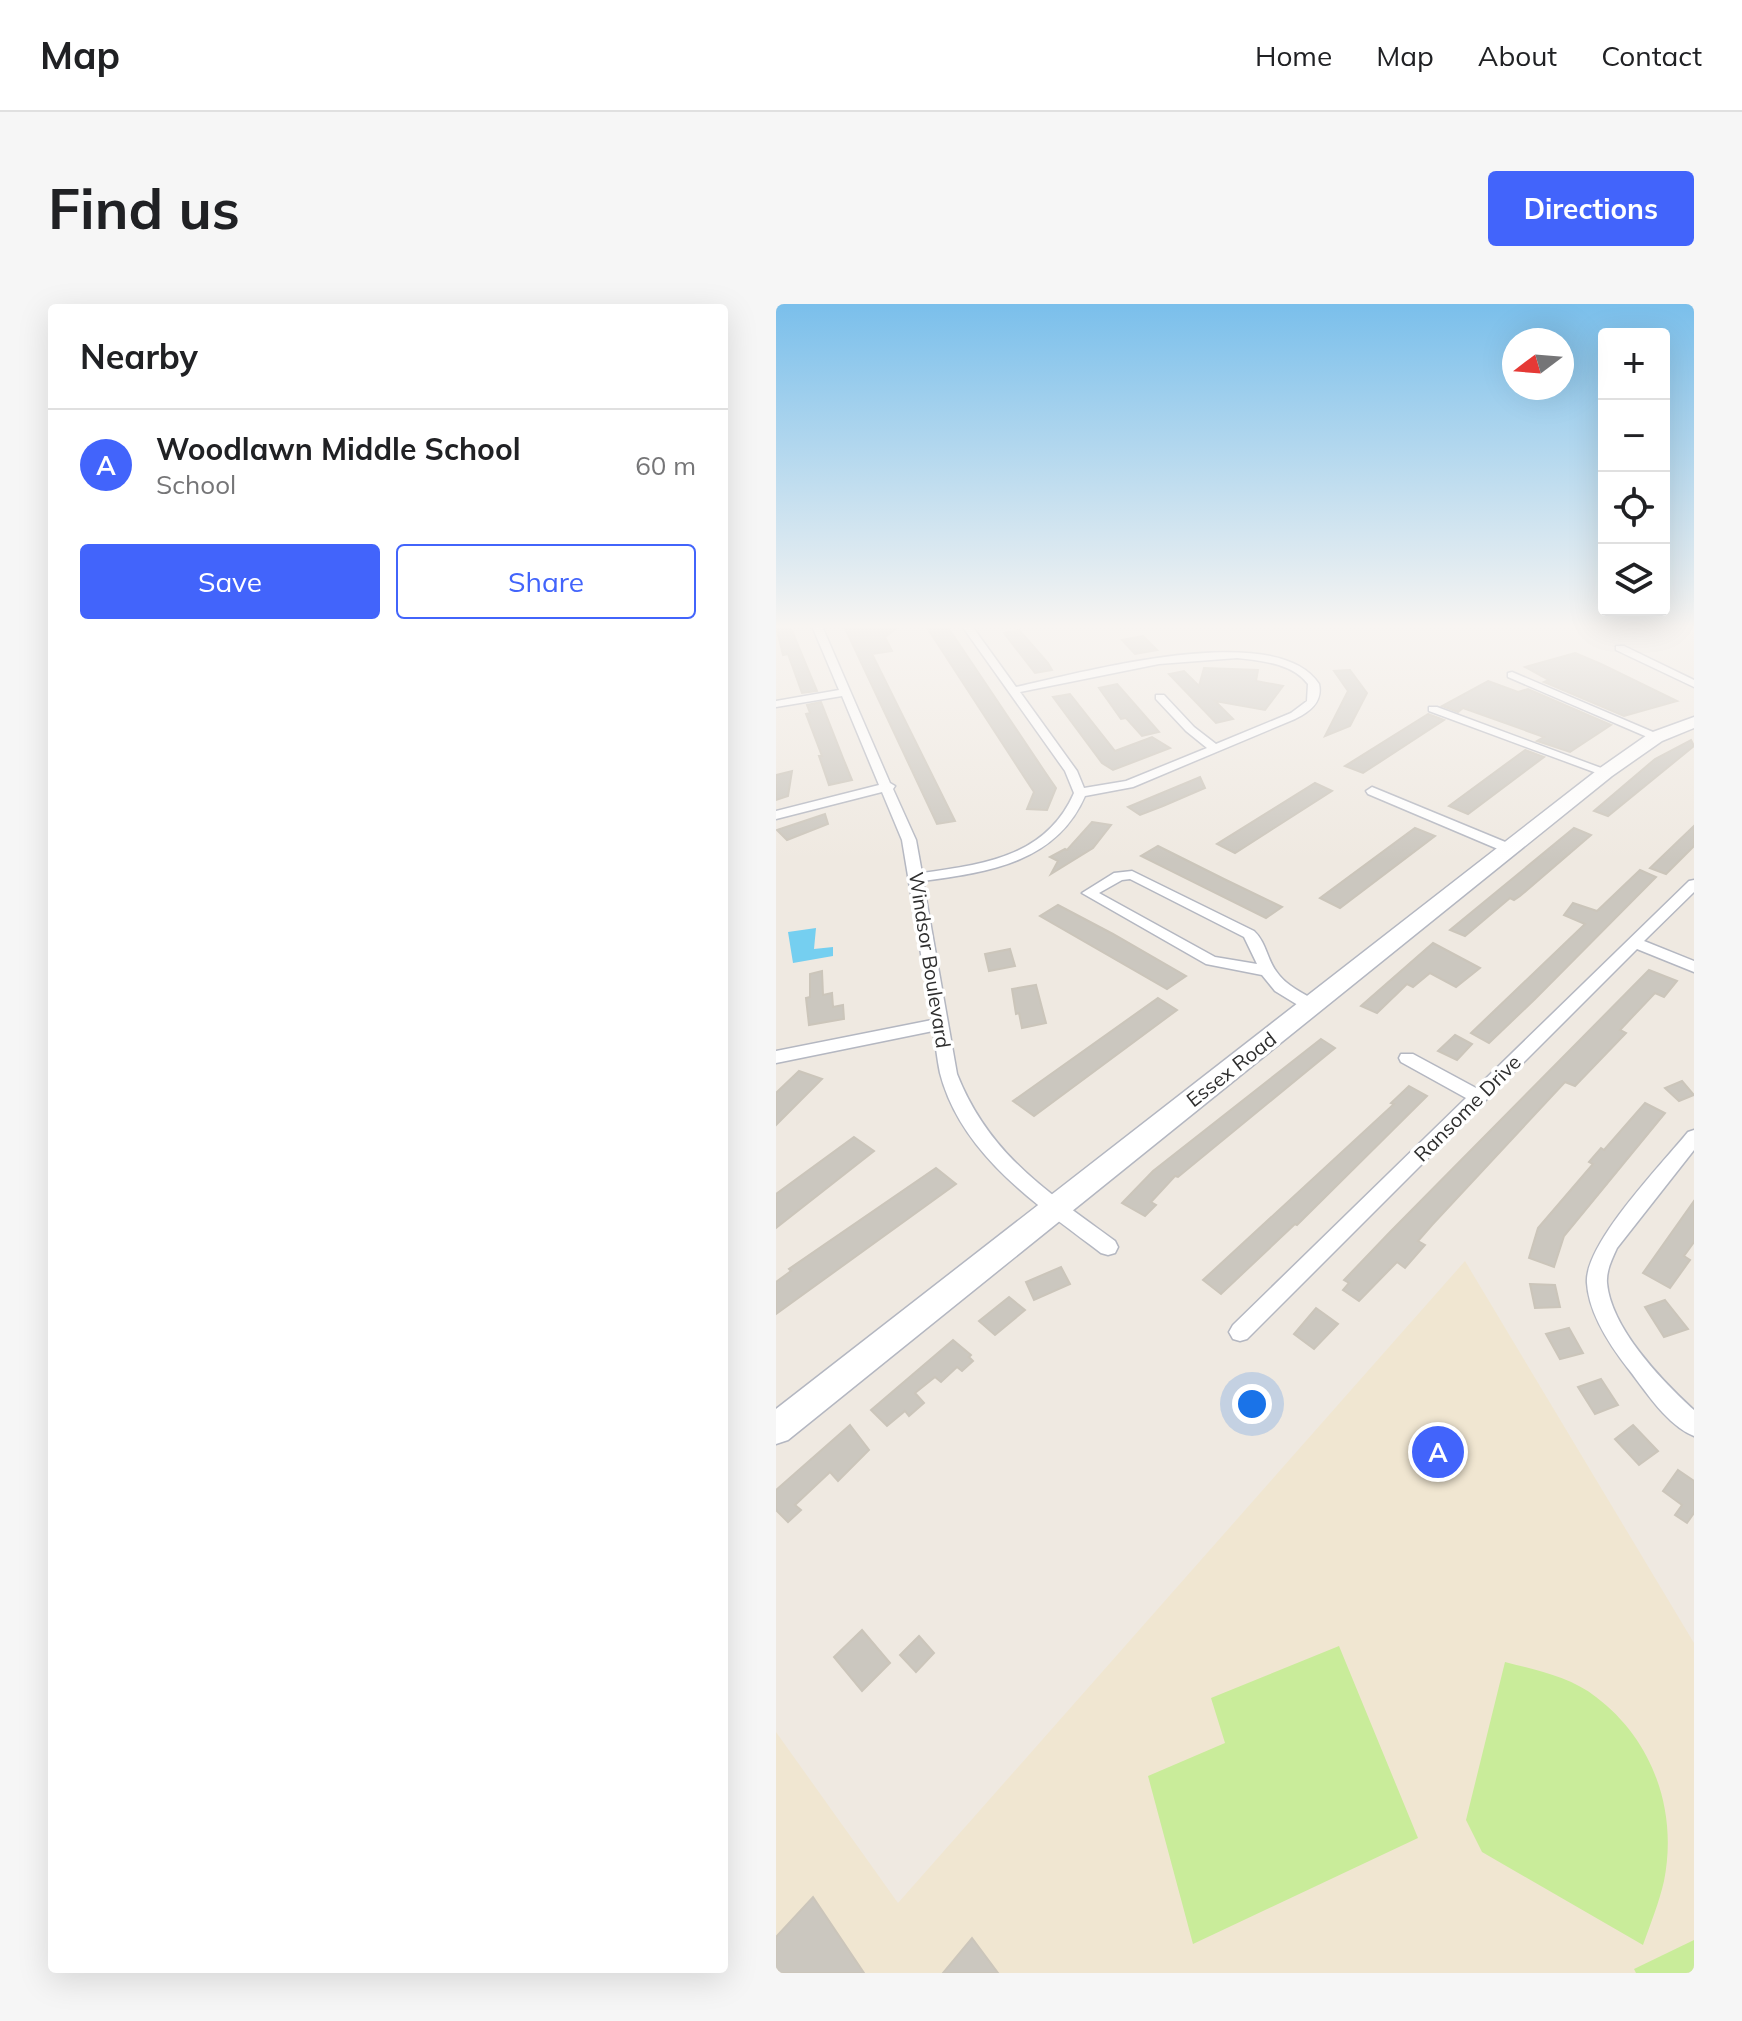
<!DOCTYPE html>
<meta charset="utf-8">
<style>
:root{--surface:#fff;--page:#f6f6f6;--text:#202124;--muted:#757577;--line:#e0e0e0;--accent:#4264fb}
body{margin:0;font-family:Mulish,sans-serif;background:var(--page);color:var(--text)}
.controls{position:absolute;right:24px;top:24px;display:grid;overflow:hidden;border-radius:8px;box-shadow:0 8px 32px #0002}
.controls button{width:72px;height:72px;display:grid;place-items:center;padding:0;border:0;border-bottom:2px solid var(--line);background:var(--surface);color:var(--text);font:40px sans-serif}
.compass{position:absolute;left:726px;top:24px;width:72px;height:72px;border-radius:50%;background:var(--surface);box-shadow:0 8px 32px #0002;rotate:254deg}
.you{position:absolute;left:476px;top:1100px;width:28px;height:28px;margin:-20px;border:6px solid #fff;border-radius:50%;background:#1a73e8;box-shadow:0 0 0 12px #1a73e833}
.badge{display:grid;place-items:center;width:52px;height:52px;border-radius:50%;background:var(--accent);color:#fff;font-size:26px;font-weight:700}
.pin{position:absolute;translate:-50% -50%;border:4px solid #fff;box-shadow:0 2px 8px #0006}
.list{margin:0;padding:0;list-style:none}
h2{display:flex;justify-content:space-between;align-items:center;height:104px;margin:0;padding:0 32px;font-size:34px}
h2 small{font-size:26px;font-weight:400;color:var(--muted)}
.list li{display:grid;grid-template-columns:52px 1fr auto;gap:24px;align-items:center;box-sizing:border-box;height:112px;padding:0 32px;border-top:2px solid var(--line)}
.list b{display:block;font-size:30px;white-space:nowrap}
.list p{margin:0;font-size:26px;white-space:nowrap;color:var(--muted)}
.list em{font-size:26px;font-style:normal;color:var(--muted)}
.actions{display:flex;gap:16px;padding:24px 32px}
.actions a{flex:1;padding:18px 0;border:2px solid var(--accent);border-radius:8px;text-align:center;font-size:28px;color:var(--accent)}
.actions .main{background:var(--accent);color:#fff}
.icon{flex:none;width:44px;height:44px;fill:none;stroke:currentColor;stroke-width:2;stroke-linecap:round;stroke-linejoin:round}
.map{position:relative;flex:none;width:918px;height:1669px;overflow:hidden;border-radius:8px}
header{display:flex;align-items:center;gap:48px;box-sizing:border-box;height:112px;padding:0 40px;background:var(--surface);border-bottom:2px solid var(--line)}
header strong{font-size:38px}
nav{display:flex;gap:44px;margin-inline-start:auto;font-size:28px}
.intro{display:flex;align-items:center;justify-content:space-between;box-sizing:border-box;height:192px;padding:0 48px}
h1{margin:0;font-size:56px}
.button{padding:20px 36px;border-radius:8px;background:var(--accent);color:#fff;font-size:28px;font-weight:700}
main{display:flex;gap:48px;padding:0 48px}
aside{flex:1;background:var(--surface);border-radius:8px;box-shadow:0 8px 32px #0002}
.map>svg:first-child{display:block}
</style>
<header>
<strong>Map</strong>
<nav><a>Home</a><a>Map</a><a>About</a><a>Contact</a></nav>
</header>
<div class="intro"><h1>Find us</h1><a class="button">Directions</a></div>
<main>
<aside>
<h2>Nearby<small></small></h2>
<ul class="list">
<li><span class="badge">A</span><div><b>Woodlawn Middle School</b><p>School</p></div><em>60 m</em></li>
</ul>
<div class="actions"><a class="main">Save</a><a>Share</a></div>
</aside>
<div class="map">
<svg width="918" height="1669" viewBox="0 0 918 1669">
<rect width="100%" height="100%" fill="#efe9e1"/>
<path fill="#f0e6d1" d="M689,957L918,1339V1669H0V1428L122,1599Z"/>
<g fill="#c9ec9a">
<path d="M563,1342L642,1534L417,1640L372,1472L449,1439L435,1394Z"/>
<path d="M729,1358C760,1366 795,1373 820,1393C877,1436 902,1507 888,1577C883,1599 874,1621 867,1641L706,1548L690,1516Z"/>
<path d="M918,1636V1669H860L858,1665Z"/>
</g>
<path fill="#75cff0" d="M40,624L38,645L57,643V652L17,659L12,628Z"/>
<g fill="#cbc7bf" stroke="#cbc5ba" stroke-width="2">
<path d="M0,322H14L41,387L26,389L12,350L7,351Z"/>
<path d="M68,322H124L109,333L116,347L96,350L179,517L161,520Z"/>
<path d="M150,322H171L269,468L280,484L271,506L251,505L258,488Z"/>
<path d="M243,326L272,359L276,366L259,369L228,329Z"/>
<path d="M367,332L381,346L359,350L346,336Z"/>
<path d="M799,349L825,360L901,397L848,412L768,378L773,376L749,363Z"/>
<path d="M428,364L482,366L480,377L507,382L489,406L439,397L457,415L440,419L393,370L408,367L423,382Z"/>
<path d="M574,366L591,389L574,422L549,432L572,387L558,367Z"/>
<path d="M712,377L742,388L752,385L835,421L794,448L761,437L768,433L687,404L682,408L666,402Z"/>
<path d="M341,380L383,428L366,432L350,414L345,415L323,384Z"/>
<path d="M294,390L339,447L376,433L394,444L337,466L326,459L277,393Z"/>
<path d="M45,398L67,454L76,476L53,481L43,452H46L30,410L34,409L31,401Z"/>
<path d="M652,410L668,416L587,469L569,462Z"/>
<path d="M915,436L918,442L832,512L818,507L879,455Z"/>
<path d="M749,446L768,453L692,510L673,502Z"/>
<path d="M16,467L12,492L0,496V471Z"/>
<path d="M424,473L429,484L387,502L364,511L352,503Z"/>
<path d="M539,479L556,487L459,549L441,540Z"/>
<path d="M49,510L52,520L11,536L1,526Z"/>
<path d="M316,518L335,521L317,544L275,570L282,557L274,553L289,545L291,546Z"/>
<path d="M918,522V542L890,570L874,564Z"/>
<path d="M639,524L659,532L564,604L544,594Z"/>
<path d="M798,524L815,531L744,592L738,596L734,594L689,632L674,626Z"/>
<path d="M382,542L448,575L506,603L490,614L365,552Z"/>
<path d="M864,566L880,573L759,695L713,739L695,729L809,620L788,611L797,599L821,607Z"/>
<path d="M282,601L337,630L410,672L391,685L264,612Z"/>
<path d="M657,639L704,664L680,683L654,669L637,683L631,680L601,709L585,702Z"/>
<path d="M234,645L239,662L213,667L209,650Z"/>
<path d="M873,666L901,677L888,693L879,689L844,726L850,729L799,782L789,778L656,921L642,937L649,941L629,964L621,958L583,997L567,986L573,979L568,976L614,928Z"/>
<path d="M46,667L47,691L56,689L57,703L67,701L68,715L33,721L30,694L34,693V670Z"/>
<path d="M260,681L270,719L246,724L243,709L240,710L236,685Z"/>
<path d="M382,694L401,706L258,812L237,797Z"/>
<path d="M679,731L696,740L681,756L662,747Z"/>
<path d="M545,735L559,744L402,873L399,872L375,898L380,901L369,912L346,899L377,867Z"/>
<path d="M23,767L46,775L0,821V789Z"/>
<path d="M906,777L918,791L903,797L889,784Z"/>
<path d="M633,782L651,792L521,921L519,920L445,990L427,976L618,800L615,799Z"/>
<path d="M869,799L889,809L788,932L778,963L753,954L762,924L817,860L813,858L825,844L828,846Z"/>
<path d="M78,833L98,847L0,924V890Z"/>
<path d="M160,864L180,880L0,1010V978L15,967L13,965Z"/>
<path d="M918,897V938L908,952L914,956L894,984L867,969Z"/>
<path d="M285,963L294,980L258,996L250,978Z"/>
<path d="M754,980L779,981L784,1003L759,1004Z"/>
<path d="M233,993L249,1006L219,1031L203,1017Z"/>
<path d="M889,996L912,1025L888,1033L869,1003Z"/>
<path d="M540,1004L562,1020L538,1045L518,1030Z"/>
<path d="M793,1024L807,1049L784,1055L770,1030Z"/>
<path d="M177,1036L195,1051L193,1053L197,1057L186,1067L181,1063L165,1078L159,1073L139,1089L148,1099L133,1112L129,1107L111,1122L95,1106Z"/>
<path d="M825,1075L842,1101L819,1110L802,1083Z"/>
<path d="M74,1121L93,1146L62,1177L54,1168L19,1201L25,1206L12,1218L0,1206V1186Z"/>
<path d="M857,1121L882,1147L863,1161L839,1135Z"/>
<path d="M902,1166L918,1177V1209L911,1219L899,1211L906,1201L887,1187Z"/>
<path d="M86,1326L114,1359L86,1387L58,1353Z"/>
<path d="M143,1332L158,1349L140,1368L124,1351Z"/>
<path d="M37,1593L88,1669H0V1633Z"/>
<path d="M196,1634L222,1669H167Z"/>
</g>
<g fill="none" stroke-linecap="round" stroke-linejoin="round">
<defs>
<g id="street">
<path d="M36,322H46L114,479L119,482L117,485L140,536L146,569C208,560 270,553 298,489L289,467L186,322H196L240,383C304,369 501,314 543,380C547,398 534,408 519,415L357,483L309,492C280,559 212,568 147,577L181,770C213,851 272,888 339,937L342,943L339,949L332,951L325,949C262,901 185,851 164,769C161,755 160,741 157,727L0,759V747L156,716L126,536L106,488L0,515V507L103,481L66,392L0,403V397L63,386ZM461,354C486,357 516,359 532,380L531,397L515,409L440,440L418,423L388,391H380V395L410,427L431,444L350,477L308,484L301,467L244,388L383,360Z"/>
<path d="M840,342H848L918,376V383L840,346Z"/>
<path d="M736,368L884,431L886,433L876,435L732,373V369Z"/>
<path d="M653,403H661L836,468L826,471L653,407Z"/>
<path d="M596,483L739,542L741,545L734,549L729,548L592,490L590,487Z"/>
<path d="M356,567L478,627C490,638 491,655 500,667C510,682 527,689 542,698L544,702L542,706H530L499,687L486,671L430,660L306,589L338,569ZM354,575L468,633L481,660L439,653L323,589L346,576Z"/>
<path d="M918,576V588L868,637L918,657V668L861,645L471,1035L464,1037L457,1035L453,1028L457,1021L690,794L625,758L623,754L625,750H637L700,784L913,577Z"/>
<path d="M918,826V846L841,944C836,955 830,967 831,979C835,1024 886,1077 918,1106V1132C892,1122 870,1088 854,1067C835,1043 813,1011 811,979C808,940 886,860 912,828Z"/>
</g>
<path id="secondary" d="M918,413V424L886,437L836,472L12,1136L0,1140V1105L824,464L874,429Z"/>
</defs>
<use href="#street" stroke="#b4b7c1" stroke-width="3"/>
<use href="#secondary" stroke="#b4b7c1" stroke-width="3"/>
<use href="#street" fill="#fff" fill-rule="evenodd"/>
<use href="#secondary" fill="#fff" fill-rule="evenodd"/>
</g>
<linearGradient id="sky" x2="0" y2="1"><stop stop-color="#7abfeb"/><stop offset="0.58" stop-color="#f8f5f2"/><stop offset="1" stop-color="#f8f5f2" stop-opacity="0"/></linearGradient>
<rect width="918" height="556" fill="url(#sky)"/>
<g text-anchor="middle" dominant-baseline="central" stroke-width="7" stroke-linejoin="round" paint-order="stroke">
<g font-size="20" fill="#2e2e2e" stroke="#fff">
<text transform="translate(154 656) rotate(81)">Windsor Boulevard</text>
<text transform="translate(455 765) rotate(-38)">Essex Road</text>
<text transform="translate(691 804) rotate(-45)">Ransome Drive</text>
</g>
</g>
</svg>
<div class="controls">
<button>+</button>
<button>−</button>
<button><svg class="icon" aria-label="locate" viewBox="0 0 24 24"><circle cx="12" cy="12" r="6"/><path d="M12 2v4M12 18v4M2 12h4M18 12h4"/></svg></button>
<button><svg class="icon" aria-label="layers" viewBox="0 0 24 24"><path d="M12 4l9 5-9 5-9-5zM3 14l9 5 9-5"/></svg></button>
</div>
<svg class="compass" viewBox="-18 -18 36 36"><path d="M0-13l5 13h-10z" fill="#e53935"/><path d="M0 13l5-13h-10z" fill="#757577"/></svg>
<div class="you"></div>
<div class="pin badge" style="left:662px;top:1148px">A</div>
</div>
</main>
